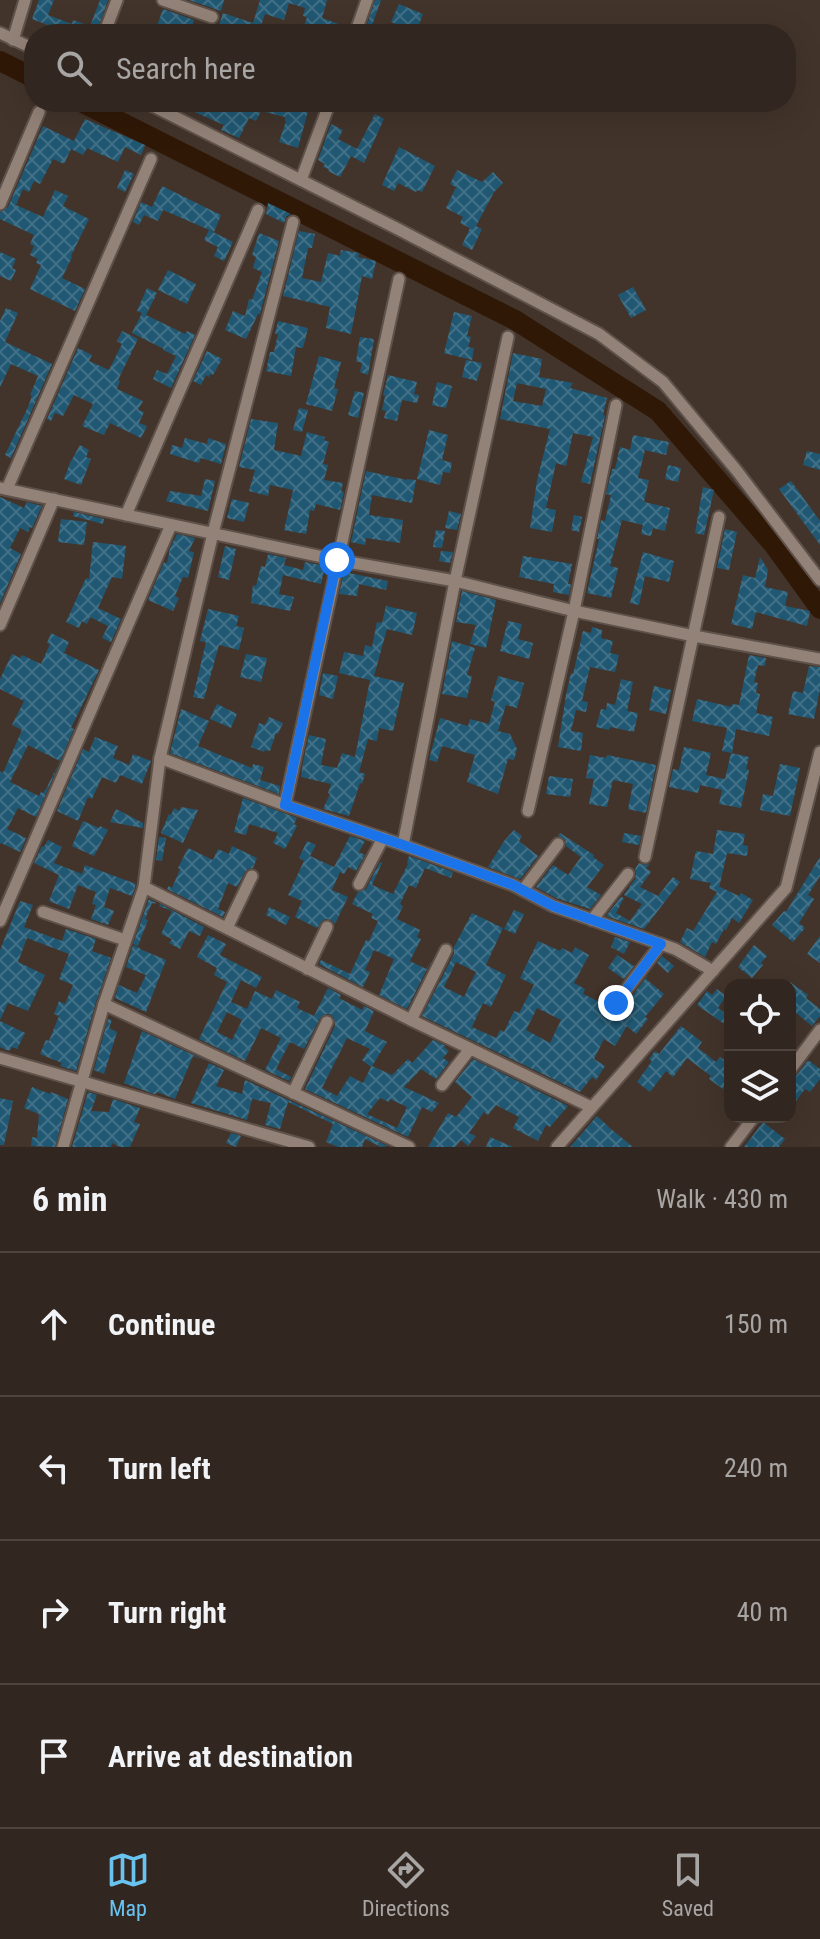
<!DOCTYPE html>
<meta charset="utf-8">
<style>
:root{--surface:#322720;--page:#3a2f29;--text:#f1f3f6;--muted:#a8a5a5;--line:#4d443e;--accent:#69c3f1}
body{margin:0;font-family:"Roboto Condensed",sans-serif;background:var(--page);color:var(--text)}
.controls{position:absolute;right:24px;bottom:24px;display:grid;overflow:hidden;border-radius:16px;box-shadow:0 8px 32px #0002}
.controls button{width:72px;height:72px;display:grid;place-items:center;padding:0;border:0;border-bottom:2px solid var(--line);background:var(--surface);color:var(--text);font:40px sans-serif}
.stop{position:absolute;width:24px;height:24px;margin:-18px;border:6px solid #1a73e8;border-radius:50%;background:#fff}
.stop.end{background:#1a73e8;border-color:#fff;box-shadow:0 2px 8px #0008}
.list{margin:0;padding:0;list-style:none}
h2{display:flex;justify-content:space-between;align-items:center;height:104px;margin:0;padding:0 32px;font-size:34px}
h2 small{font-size:26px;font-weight:400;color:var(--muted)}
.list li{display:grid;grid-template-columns:52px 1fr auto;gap:24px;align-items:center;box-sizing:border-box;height:144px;padding:0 32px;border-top:2px solid var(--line)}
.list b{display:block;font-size:30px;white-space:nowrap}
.list em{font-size:26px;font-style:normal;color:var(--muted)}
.icon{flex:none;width:44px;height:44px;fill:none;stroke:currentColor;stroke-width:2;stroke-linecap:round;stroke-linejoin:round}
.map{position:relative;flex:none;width:820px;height:1147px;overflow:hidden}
.search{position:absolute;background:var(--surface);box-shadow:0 8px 32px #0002;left:24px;right:24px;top:24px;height:88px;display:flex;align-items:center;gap:20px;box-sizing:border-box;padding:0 28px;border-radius:32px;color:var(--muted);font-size:30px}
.sheet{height:680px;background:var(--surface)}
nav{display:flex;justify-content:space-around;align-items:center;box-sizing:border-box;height:112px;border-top:2px solid var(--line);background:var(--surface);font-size:22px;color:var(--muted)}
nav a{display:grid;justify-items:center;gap:4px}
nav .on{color:var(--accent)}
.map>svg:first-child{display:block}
</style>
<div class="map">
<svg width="820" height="1147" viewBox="0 0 820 1147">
<defs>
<pattern id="building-cross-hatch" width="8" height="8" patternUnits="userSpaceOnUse" patternTransform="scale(2)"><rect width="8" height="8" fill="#205873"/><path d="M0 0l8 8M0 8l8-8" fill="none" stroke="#417087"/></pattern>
</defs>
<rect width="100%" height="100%" fill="#42342b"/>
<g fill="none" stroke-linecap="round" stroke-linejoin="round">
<g stroke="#301806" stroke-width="20">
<path d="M0,61L34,78"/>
<path d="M81,102L515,320L658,411L773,544L820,609"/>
</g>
</g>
<g fill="url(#building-cross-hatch)" fill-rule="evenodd">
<path d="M39,0H54L48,15L72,24L73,20L90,26L100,0H108L96,34H71L32,19Z"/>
<path d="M189,0H224L221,11Z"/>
<path d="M260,0H327L322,18L344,26L341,34H301L307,17L303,16L305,8L289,3L284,20L265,14L258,34H247L219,25L223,13L253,23Z"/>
<path d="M375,0H381L369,34H364Z"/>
<path d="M399,4L423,14L416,32L391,22Z"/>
<path d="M163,9L194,20L189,34H154Z"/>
<path d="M172,102H207L206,105L222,112L227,102H304L310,104L298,148L279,142L286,121H285V117L261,111L256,121L249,118L239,138L221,130L224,125Z"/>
<path d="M375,114L384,119L364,163L351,156L340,177L328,171L329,169L323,167L325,164L318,160L331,124L343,130L338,139L357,149Z"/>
<path d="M85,119L145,145L141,155L125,147L118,162L87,148L83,155L71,149L64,164L53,159L40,184L34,181L29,192L23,189L16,205L43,217L55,190L68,196L63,206L89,219L71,256L72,257L62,278L85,289L75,311L30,289L41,265L36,263L38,259L30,255L34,246L30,244L34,235L0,219V212L8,207L43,126L74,141Z"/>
<path d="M399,147L435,166L422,192L417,190L416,192L398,183L394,191L382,185Z"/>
<path d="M125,170L134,174L125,192L117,188Z"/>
<path d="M457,170L482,182L493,172L503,183L494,192L476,226L482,229L472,250L462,245L470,228L460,223L463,217L446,208L456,187L450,184Z"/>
<path d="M162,186L221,215L214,232L163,210L158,221L144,215L139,225L133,222L141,202L152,207Z"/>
<path d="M268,203L291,214L286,217L284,223L266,214Z"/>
<path d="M209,230L233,242L224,261L214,256L218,247L204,240Z"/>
<path d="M299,231L315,234L312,248H308L302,278L321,282L328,253L340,256L341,250L359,253L358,257L376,261L372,279L362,276L351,334L326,328L330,307L283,296Z"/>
<path d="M259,233L279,241L260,314H258L246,339L225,330L233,311L245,316L249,299L252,300L262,272L253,268L256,257L252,255Z"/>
<path d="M0,252L16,259L12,268L16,270L11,281L0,276Z"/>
<path d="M168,270L196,284L187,304L158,290Z"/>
<path d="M633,287L646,310L631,318L618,295Z"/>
<path d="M147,288L157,293L146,315L185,334L187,331L195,335L171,388L153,379L157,370L167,374L176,356L163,350L164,349L132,333L142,313L137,311Z"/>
<path d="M6,308L18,313L5,342L52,364L11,458L5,455L28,407L32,396L30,395L38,376L11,364L0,387V321Z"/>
<path d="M454,312L472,316L467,336L471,337L468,347L474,348L472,360L444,353Z"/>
<path d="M278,321L308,328L303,348L296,347L291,376L266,371L270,352H274L278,334H275Z"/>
<path d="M122,331L138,339L118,380L120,381L117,389L143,401L138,410L144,412L139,423L147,426L141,438L110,423L104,435L82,426L93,404L74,395L63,416L55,413L51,421L47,419L78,348L92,355L89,361L109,370L122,344L117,341Z"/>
<path d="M360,337L374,339L368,375L360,372L362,363L356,361Z"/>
<path d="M207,351L222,359L213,375L210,374L209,377L206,375L201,385L193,381Z"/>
<path d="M513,353L542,359L539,377L573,383L570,388L607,398L603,415L605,416L590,484L581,482L593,437L573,433L566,466L556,463L546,508L556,510L552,532L530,528L537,480L550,429L500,419ZM517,383L546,389L542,406L513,401Z"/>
<path d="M319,356L341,362L334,388L338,389L332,411L306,404Z"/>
<path d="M466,360L482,363L477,381L462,377Z"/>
<path d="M388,375L417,382L414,394L419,395L417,403L402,400L397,421L384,418L386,411L382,410L385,396L383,395Z"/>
<path d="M437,382L452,386L446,408L432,405Z"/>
<path d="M355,391L364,393L358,418L348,415Z"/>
<path d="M299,408L308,410L302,432L293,430Z"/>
<path d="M251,419L278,423L274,450L301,456L307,432L325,437L324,440L329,442L323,464L328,465L324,480L343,483L341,491L344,492L340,510L316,504L314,511L310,510L306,534L284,530L293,490L270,485L268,496L249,491L255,470L239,467Z"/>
<path d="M429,430L448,435L442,460L452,463L450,473L443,472L440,485L417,479Z"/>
<path d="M633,435L669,442L666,455L645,450L638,478L649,480L644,502L670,508L665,531L653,528L651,536L641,534L643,525L622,520L610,566L618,568L611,598L587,593L599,539H597L601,520L605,521L611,495L606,494L612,469H615L620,447L630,450Z"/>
<path d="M185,438L207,444L208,438L226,444L221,464L201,458L199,463L170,454L172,445L182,448Z"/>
<path d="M80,445L89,450L86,457L91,459L81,485L64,479L70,463Z"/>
<path d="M807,451L820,454V470L803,465Z"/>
<path d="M668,465L681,468L678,482L665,479Z"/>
<path d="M366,471L407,480V479L416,480L412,503L372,495L369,515L403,520L400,543L366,538L365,545L351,542Z"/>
<path d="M205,479L215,481L208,511L166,501L170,491L201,496Z"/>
<path d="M791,481L820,521V545L779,489Z"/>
<path d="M703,487L714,490L704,535L695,533Z"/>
<path d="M0,497L24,508L27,502L42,506L32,528L30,527L28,532L20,528L10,548L21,554L0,603Z"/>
<path d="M232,499L249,503L244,522L227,518Z"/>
<path d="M449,511L461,514L457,530L445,528Z"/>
<path d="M74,512L104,519L103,524L73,516Z"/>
<path d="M574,515L582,517L579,532L571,530Z"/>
<path d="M61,519L87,522L84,545L58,542Z"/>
<path d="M725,529L737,532L729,570L717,568Z"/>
<path d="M436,530L445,531L442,548L433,547Z"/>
<path d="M177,534L195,538L189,551L194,552L188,578L183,577L175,596L179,598L173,611L148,600L164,562L167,563L170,548Z"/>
<path d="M93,542L126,546L122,579L112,577L98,608L121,619L111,642L102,638L108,626L90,617L87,624L82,621L79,628L66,622L86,578L89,579Z"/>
<path d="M225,546L236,549L229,580L218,577Z"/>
<path d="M441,551L453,552L450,563L439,561Z"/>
<path d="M643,552L674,561L669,582L645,576L639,605L630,603Z"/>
<path d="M268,554L286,558L284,565L303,570L305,562L325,566L321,584L283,575L279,594L294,597L290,611L251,603L253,585L256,586L261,566L265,567Z"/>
<path d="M523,556L572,564L568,584H571L569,595L553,592L554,584L519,577Z"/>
<path d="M760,557L768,570L765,587L788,592L785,606L810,611L807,626L756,612L752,629L731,624L743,575L755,578Z"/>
<path d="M344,572L388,581L386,590L359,584L357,596L339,594Z"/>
<path d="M462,591L496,600L486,648L470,644L476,625L456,622Z"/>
<path d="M386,606L417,613L412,635L387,629L374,676L404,683L393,731L379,728L377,741L368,739L359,772L365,774L362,784L360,783L349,816L323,809L330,794L328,793L331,784L301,777L303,762L309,735L326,739L321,765L337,768L342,753L355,757L370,680L339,673L344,652L363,656L365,645L372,647L377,622L382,623Z"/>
<path d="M208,609L239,616L236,626L244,628L239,650L219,645L204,699L193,697L206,642L200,641Z"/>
<path d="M508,621L522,624L518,639L533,643L529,659L500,651Z"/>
<path d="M592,627L602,630L601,638L613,641L610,653L619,655L615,672L590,667L582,701L588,702L586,712L576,710L571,731L583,733L581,751L558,747L566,695L571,673L573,674L583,631L591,633Z"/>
<path d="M51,633L69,642L64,653L99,670L73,724L71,728L74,729L36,817L18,808L7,829L26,838L20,852L1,843L0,844V771L3,773L22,730L12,725L24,701L0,689V679L12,654L20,658L22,655L41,664L50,644L47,643ZM28,745L60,761L46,789L43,793L41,792L39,796L10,782Z"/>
<path d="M452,641L475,648L467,675L472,676L467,698L442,694Z"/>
<path d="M246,654L267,658L261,682L240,677Z"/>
<path d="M749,655L766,658L765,666L758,665L754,682L758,683L756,693L760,694L756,713L773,717L769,736L736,729L732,753L722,751L727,728L692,721L697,699L732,707V704L739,705Z"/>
<path d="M809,666L820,667V689L814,719L788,714L793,691L803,693Z"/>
<path d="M323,673L338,676L333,699L319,695Z"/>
<path d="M498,676L524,683L517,708L506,705L498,731L510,734L517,749L514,760L508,759L498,794L467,782L475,755L442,746L437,762L429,760L440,718L468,726L470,719L489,724L495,702L491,700Z"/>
<path d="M621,679L633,682L627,711L638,713L634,732L610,727L609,730L596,727L601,709L606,710L607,703L615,705Z"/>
<path d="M654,686L671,690L666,714L649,710Z"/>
<path d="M217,704L237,714L231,728L210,719Z"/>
<path d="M181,709L209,721L198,746L252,768L253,764L264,767L260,780L280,786L279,794L170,753Z"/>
<path d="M269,717L283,723L278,734L276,733L270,751L265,750L264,752L251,747L259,723L265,725Z"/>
<path d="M95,737L118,746L113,758L129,765L133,754L151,761L142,784L120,775L116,783L102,777L92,799L88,797L78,821L57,811L83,749L89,752Z"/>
<path d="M684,747L711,753L706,775L725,779L731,753L749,757L746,769L749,770L741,808L719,804L722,790L700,785L698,793L669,787L673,769L679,770Z"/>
<path d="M590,755L606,758L607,755L656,765L646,813L628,809L633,784L613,780L607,807L589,804L594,779L586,778Z"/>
<path d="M780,764L800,768L790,816L760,810L763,794L773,796Z"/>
<path d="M549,776L573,779L570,797L546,794Z"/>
<path d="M243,798L297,818L294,824L297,826L285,849L273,843L278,833L249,824L246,835L234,832Z"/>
<path d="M181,807L198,810L183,843L161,833L169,814L171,815L174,808L179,811Z"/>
<path d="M116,809L143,823V828L110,822Z"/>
<path d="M83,821L99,828L100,826L108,830L94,856L72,846Z"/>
<path d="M514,830L522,836L519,841L538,856L520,879L488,867L504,841Z"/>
<path d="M717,830L745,834L743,845L748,846L747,856L727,853L719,888L720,887L739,896L741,893L753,900L739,923L732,918L726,930L724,929L716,944L712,942L705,957L680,942L687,928L693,931L717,892L709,888L711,883L690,879L696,851L713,854Z"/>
<path d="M560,833L594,855L593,857L604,865L587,887L601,895L590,909L556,898L536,887L553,865L568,875L581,857L566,846L565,840L558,836Z"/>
<path d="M624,833L641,836L639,845L622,842Z"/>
<path d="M350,836L365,841L359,852L365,855L356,871L348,867L344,874L340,872L332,890L348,897L335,924L331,920L326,919L322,921L317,928L295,917L302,901L288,895L304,861L299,858L307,841L316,845L310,856L334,867Z"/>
<path d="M159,837L166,838L162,861L156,860Z"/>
<path d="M48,840L62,847L54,863L82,874L85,865L136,884L132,896L110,888L104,907L114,911L108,925L91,919L96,905L92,904L96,892L78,885L69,909L49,901L59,875L34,863L42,846L44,847Z"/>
<path d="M232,846L257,858L253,868L248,869L245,872L237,887L228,883L218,909L225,912L223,917L167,889L169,886L172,888L180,869L178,868L188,848L213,860L218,849L229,854Z"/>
<path d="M409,856L453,872L451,878L425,868L416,888L409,885L400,904L403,906L397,919L420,930L417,937L421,939L410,961L426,969L431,961L407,1009L379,995L394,959L374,950L365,970L370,972L363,987L319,964L321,960L350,974L366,940L369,941L378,921L371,918L373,914L352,904L358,892L366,889L380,862L382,863L372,885L393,894L408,864L407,863Z"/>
<path d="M820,857V876L808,895L814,899L799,923L805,928L793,942L772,925L784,911L786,912Z"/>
<path d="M639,863L644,865L650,864L646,868L651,872L640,887L658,896L673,877L680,882L644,929L606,916L621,897L624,898L616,913L630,921L642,904L624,895L635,879L636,874L635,869Z"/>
<path d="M149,899L156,903V904L152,903L145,919L148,920L138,946L133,944Z"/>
<path d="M20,901L33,905L24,927L62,941L66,929L96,939L92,951L111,958L96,1002L76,1071L60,1066L62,1063L40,1054L46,1040L49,1041L59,1016L54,1014L59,1001L65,1004L73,985L59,979L69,954L27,938L18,962L45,975L28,1011L8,1003L0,1020V950Z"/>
<path d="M160,904L204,927L200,936L189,931L180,949L169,943L172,939L161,934L172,911L159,906Z"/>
<path d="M269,907L290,917L286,925L266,915Z"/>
<path d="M514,910L524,914L515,934L504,929Z"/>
<path d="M472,913L503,928L486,965L506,975L491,1007L483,1003L472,1027L496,1038L500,1030L504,1032L514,1011L519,1013L534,985L520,978L538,941L560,951L562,948L572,953L575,947L589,955L574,983L585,989L583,994L608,1006L612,1010L616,1011L622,1009L648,975L646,979L664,994L645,1017L648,1019L636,1034L627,1026L615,1046L604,1039L594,1059L605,1066L596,1080L592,1077L580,1092L422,1016L454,954V947ZM456,962L476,972L464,997L444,987ZM537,1008L561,1020L550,1043L526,1030Z"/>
<path d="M208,935L226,944L220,955L262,977L256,988L241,980L231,1002L247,1009L255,991L272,999L276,990L300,1002L297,1008L314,1016L328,988L341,995L339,998L362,1010L364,1006L374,1011L365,1031L387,1042L372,1066L392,1075L408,1059L412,1063L433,1040L446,1046L444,1047L449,1051L443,1058L449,1062L436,1079L421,1069L404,1087L439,1103L432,1112L422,1107L408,1137L305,1089L335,1026L334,1018L330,1014H326L320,1018L304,1049L290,1042L276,1069L291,1077L289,1081L265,1070L281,1038L261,1028L245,1061L199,1039L227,982L214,975L217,968L197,957ZM227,1012L242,1020L232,1040L217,1032ZM347,1038L370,1049L362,1060L371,1067L363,1083L350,1076L337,1096L322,1088ZM380,1098L389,1102L390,1099L407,1107L397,1128L367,1114Z"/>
<path d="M820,936V963L807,954Z"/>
<path d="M615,937L630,942L624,954L611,947Z"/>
<path d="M133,945L140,948V949L166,960L146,1012L115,998L119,985L137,993L146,975L126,967Z"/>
<path d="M754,945L767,956L761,963L763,965L752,978L738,967Z"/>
<path d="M617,955L634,966L624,979L608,968Z"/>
<path d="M662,956L674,966L668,973L657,963Z"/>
<path d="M790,982L808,995L806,998L820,1009V1016L812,1026L790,1008Z"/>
<path d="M717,989L726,996L718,1008L730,1017V1028L697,1005L707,991L712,995Z"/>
<path d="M108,1019L112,1020L109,1028L117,1032L104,1074L94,1070Z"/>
<path d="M0,1021L25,1033L17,1049L12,1047L9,1051L0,1047Z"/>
<path d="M681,1026L702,1042L698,1048L716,1062L720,1057L730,1064V1079L723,1089L709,1079L711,1076L687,1058L673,1077L666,1071L650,1092L637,1082L652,1061L649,1059L655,1051L659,1054Z"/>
<path d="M142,1031L206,1061L193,1056L175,1099L157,1092L156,1094H154L124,1083Z"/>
<path d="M473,1059L568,1106L550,1127L546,1125L538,1141L513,1128L519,1117L496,1105L488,1115L484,1112L469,1133L476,1136L468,1146L461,1140L455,1147H428L448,1113L456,1117L472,1097L455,1082Z"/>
<path d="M808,1060L820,1069V1079L810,1092L805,1089L790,1109V1078L796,1076Z"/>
<path d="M209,1063L224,1070L216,1086L242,1094L245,1080L388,1146L381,1147L365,1139L362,1147H338L326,1142L333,1124L288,1102L280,1129L265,1125L271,1103L252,1099L247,1120L191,1103Z"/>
<path d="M32,1087L50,1094L51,1092L68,1099L55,1147L31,1146L32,1137L37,1138L39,1114L24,1108Z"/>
<path d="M88,1092L97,1095L91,1111L109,1112L113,1099L140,1108L134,1122L140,1124L130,1147H120L112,1143L111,1147H72Z"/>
<path d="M0,1098L13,1101L4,1145H0Z"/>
<path d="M597,1116L611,1129L633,1147H570Z"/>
<path d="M763,1122L785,1139L779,1147H744Z"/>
<path d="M231,1133L241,1136L236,1147L226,1143Z"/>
<path d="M490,1137L513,1147H486Z"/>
</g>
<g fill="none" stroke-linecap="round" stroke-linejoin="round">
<defs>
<g id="minor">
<path d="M163,0L212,17"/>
<path d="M0,33L34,49"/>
<path d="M104,34L117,0"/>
<path d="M355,34L367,0"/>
<path d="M13,40L25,0"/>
<path d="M145,102L394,227L599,334L663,382L737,471L820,580"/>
<path d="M301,180L330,102"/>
<path d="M0,204L39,112"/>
<path d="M0,488L337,560L455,581L574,611L694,636L820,659"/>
<path d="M7,489L151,159"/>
<path d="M126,515L258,210"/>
<path d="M0,625L54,499"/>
<path d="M160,758L285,805L403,845L513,885L553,906L675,949L713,971"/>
<path d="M285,805L399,279"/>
<path d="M528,811L574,611L616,405"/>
<path d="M403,845L455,581L508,337"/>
<path d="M645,857L719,517"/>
<path d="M359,884L383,838"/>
<path d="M144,887L411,1020L591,1107"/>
<path d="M523,890L558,844"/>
<path d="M43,912L125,940"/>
<path d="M592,920L628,874"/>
<path d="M0,921L171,525"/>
<path d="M227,928L252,876"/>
<path d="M307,969L327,927"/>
<path d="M616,1003L661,944"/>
<path d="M104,1004L409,1147"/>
<path d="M411,1020L446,950"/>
<path d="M0,1058L309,1147"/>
<path d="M790,1070L820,1030"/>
<path d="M442,1085L470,1049"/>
<path d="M293,1093L327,1022"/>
<path d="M63,1147L104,1004L144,887L160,758L213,533L293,222"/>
<path d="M557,1147L786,888L820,752"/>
<path d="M731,1147L754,1117"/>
</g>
</defs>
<use href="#minor" stroke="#5e5149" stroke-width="15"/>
<use href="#minor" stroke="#938277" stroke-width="11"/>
</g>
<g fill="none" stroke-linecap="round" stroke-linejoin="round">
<path stroke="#1a73e8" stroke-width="10" d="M337,560L285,805L403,845L513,885L553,906L661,944L616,1003"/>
</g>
</svg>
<div class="controls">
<button><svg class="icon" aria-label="locate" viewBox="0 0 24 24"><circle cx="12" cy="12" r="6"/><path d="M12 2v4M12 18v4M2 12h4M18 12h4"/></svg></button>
<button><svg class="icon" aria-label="layers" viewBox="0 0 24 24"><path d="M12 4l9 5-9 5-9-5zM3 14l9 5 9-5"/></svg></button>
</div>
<div class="stop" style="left:337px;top:560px"></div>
<div class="stop end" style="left:616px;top:1003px"></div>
<div class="search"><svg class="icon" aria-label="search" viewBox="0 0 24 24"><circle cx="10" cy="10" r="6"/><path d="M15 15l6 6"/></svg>Search here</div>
</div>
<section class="sheet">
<h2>6 min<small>Walk · 430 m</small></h2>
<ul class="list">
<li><svg class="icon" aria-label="ahead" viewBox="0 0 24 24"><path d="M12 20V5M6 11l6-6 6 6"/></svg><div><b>Continue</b></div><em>150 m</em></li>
<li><svg class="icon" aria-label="left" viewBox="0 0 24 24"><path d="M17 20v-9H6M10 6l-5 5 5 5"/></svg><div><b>Turn left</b></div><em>240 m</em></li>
<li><svg class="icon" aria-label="right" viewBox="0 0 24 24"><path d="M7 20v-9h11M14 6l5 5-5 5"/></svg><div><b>Turn right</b></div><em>40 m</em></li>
<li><svg class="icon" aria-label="arrive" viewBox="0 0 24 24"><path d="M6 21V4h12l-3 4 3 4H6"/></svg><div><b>Arrive at destination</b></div></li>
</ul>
</section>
<nav>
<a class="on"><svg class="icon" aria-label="map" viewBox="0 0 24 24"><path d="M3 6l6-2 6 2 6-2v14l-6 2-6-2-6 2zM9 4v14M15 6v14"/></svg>Map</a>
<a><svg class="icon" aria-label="directions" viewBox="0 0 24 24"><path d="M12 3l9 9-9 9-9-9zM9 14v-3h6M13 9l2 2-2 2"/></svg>Directions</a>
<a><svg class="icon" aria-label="saved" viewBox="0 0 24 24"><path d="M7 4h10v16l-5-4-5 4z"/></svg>Saved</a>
</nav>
